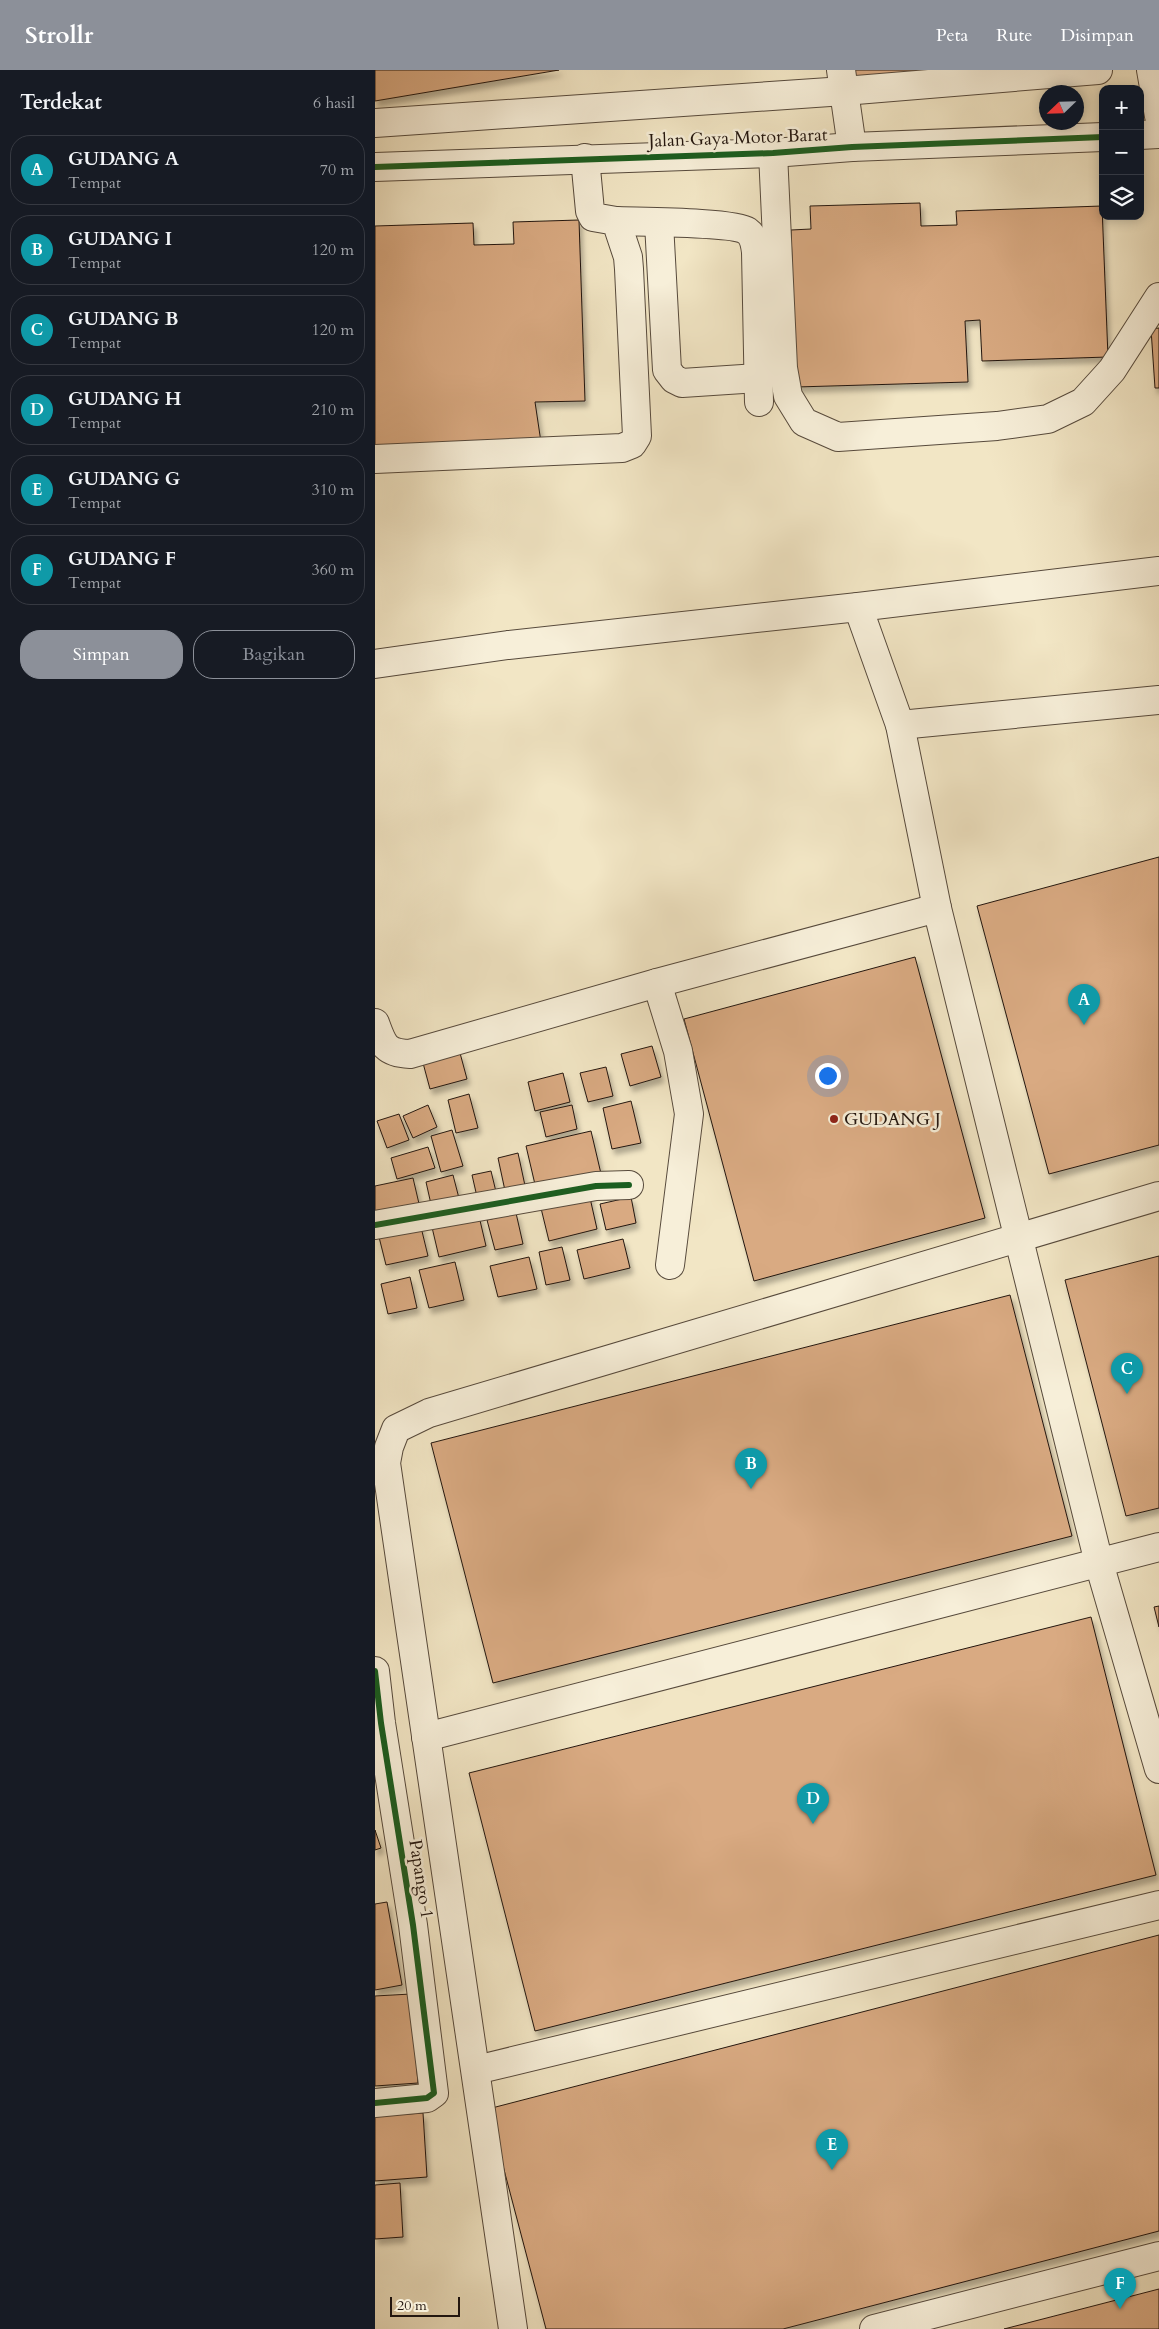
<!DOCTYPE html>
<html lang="id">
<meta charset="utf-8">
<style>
:root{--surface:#171b24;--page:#20242c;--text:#f1f3f6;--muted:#9ea1a6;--line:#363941;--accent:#8c9099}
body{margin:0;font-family:Cardo,serif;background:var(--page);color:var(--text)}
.controls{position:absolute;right:15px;top:15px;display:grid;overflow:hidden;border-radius:10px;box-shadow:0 2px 12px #0003}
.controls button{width:45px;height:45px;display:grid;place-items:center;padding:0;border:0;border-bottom:1px solid var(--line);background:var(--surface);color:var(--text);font:25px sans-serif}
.compass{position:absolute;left:664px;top:15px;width:45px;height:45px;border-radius:50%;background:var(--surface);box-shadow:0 2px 12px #0003;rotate:247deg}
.scale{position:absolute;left:15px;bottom:12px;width:70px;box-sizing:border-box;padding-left:5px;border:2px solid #23160f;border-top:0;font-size:14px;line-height:18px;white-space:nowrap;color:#23160f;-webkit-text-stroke:4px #f7efd9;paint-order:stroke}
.you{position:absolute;left:452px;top:1005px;width:18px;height:18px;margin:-12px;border:4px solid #fff;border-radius:50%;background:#1a73e8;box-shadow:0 0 0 8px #1a73e833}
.badge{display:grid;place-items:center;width:32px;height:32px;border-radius:50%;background:var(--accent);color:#fff;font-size:16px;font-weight:700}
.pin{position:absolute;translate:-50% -41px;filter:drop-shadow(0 1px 2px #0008)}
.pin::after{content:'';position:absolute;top:26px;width:18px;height:15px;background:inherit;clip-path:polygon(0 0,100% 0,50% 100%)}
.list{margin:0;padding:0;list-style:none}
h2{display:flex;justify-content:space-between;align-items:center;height:65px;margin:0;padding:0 20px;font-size:21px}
h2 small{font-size:16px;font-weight:400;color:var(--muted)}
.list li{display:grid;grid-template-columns:32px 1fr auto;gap:15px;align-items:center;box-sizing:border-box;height:70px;margin:0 10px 10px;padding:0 10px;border:1px solid var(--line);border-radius:20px}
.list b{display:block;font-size:19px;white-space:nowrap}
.list p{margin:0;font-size:16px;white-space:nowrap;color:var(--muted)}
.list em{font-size:16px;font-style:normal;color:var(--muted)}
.actions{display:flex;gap:10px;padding:15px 20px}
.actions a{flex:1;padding:11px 0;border:1px solid var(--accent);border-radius:20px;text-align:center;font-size:18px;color:var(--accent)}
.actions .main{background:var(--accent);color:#fff}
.icon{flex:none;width:28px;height:28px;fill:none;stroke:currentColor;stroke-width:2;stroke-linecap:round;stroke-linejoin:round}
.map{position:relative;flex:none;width:784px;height:2259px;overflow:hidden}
header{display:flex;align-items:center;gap:30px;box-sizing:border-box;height:70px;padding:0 25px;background:var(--accent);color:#fff}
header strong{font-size:24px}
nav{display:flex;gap:28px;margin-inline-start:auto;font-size:18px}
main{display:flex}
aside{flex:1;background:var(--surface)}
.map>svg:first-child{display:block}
</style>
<header>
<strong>Strollr</strong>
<nav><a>Peta</a><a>Rute</a><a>Disimpan</a></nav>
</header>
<main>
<aside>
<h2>Terdekat<small>6 hasil</small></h2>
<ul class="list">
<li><span class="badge" style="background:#0f9aa8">A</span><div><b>GUDANG A</b><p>Tempat</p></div><em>70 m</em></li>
<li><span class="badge" style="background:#0f9aa8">B</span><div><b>GUDANG I</b><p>Tempat</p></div><em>120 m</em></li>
<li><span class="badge" style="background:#0f9aa8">C</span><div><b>GUDANG B</b><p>Tempat</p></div><em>120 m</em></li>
<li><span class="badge" style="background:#0f9aa8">D</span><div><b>GUDANG H</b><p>Tempat</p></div><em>210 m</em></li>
<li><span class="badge" style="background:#0f9aa8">E</span><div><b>GUDANG G</b><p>Tempat</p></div><em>310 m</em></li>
<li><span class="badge" style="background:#0f9aa8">F</span><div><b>GUDANG F</b><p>Tempat</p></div><em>360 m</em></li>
</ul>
<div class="actions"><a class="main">Simpan</a><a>Bagikan</a></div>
</aside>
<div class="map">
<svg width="784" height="2259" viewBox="0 0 784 2259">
<defs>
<filter id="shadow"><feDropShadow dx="3" dy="5.5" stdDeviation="2.5" flood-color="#0004"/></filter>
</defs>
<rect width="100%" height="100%" fill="#f2e6c5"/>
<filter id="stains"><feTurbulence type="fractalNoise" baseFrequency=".004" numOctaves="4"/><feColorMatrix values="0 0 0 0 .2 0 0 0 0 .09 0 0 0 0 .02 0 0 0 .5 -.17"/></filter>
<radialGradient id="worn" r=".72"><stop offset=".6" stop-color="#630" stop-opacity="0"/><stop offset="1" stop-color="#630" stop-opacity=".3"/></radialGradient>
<g fill="#d9aa82" stroke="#23160f" filter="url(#shadow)">
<path d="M0,0H184L0,31Z"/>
<path d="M479,0H568L482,14Z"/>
<path d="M545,133L546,156L582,155L581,141L727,136L733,287L607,291L605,250L590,251L593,312L421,317L416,160L436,159L435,136Z"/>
<path d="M204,150L210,331L160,332L167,379L0,384V156L98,153L99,175L139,174L138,152Z"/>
<path d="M784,258V318H780L776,259Z"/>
<path d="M784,787V1075L674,1104L602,836Z"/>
<path d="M540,887L610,1148L379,1211L309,949Z"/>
<path d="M277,976L286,1007L255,1016L246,984Z"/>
<path d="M85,983L92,1009L55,1019L48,993Z"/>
<path d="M231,997L238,1026L213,1032L205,1003Z"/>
<path d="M188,1003L195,1032L160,1041L153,1012Z"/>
<path d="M94,1024L103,1058L81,1063L73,1030Z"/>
<path d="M256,1031L266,1073L237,1079L228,1038Z"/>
<path d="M53,1035L62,1057L38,1068L28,1046Z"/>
<path d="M197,1035L202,1059L171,1067L165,1042Z"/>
<path d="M24,1044L34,1070L12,1078L2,1051Z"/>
<path d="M77,1060L88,1096L66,1102L56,1066Z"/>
<path d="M216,1061L227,1108L162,1123L151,1076Z"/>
<path d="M53,1077L60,1098L22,1109L16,1088Z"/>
<path d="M143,1083L152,1125L132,1130L123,1088Z"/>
<path d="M116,1101L122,1126L103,1131L97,1105Z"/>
<path d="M78,1105L86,1136L58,1143L51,1112Z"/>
<path d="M38,1108L45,1138L0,1148V1116Z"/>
<path d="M213,1119L222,1159L174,1171L164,1130Z"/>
<path d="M256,1127L261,1153L231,1160L225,1134Z"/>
<path d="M103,1142L111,1176L64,1187L56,1153Z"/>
<path d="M141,1143L148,1174L120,1180L112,1150Z"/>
<path d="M44,1149L53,1186L11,1195L2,1159Z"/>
<path d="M248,1169L255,1198L209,1209L202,1180Z"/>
<path d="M187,1177L195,1210L171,1215L164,1182Z"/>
<path d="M784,1186V1438L751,1446L690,1210Z"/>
<path d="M154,1187L162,1219L123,1227L115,1196Z"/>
<path d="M80,1192L89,1230L54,1238L44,1200Z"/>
<path d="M35,1207L42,1238L13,1244L6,1214Z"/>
<path d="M635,1225L697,1466L118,1613L56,1373Z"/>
<path d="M784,1536V1557L779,1537Z"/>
<path d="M716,1547L781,1805L160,1961L94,1703Z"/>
<path d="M0,1760L6,1778L0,1780Z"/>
<path d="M12,1832L27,1915L0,1920V1834Z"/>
<path d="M784,1865V2161L408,2259H171L113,2039Z"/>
<path d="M36,1924L43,2013L0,2016V1926Z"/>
<path d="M48,2043L52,2107L0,2111V2046Z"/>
<path d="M25,2113L28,2167L0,2169V2115Z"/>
<path d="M784,2219V2259H629Z"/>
</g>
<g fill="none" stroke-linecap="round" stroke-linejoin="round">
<defs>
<g id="minor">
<path d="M466,0L477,77"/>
<path d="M776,0L784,46"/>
<path d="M0,53L469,21L723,0"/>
<path d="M765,65L784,64"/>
<path d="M398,83L408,298L413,326L429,352L463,367L622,356L673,349L708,332L737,300L784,227"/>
<path d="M0,97L398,83L477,77L728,67"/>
<path d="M241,151C263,152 359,152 372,161C379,166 380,174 381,182L384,332"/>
<path d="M284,153L292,300L299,309L307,313L383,308"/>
<path d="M0,389L247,378L257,374L262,366L254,199L253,187L241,151L218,147L215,141L210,88"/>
<path d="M483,537L525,655L562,838L724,1493L784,1699"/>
<path d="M0,594L133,575L483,537L784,501"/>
<path d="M525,655L784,630"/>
<path d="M282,913L303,981L314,1044L295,1195"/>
<path d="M0,953C8,975 10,983 35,984L282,913L562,838"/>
<path d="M0,1155L221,1116L254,1115"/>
<path d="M0,1601L6,1653L38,1855L59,2023L52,2028L0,2033"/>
<path d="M51,1667L784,1477"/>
<path d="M101,2000L784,1835"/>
<path d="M138,2259L11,1393L14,1377L21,1359L54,1343L784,1126"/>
<path d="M499,2259L784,2186"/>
</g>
</defs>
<use href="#minor" stroke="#574a3c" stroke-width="30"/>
<use href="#minor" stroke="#f7efd9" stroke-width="28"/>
<defs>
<g id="cycleway">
<path d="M0,97L398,83L477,77L728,67"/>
<path d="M0,1155L221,1116L254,1115"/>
<path d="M0,1601L6,1653L38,1855L59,2023L52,2028L0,2033"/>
</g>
</defs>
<use href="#cycleway" stroke="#f7efd9" stroke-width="9"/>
<use href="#cycleway" stroke="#1b5e20" stroke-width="6"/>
</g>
<circle fill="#8f2418" stroke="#f7efd9" stroke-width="2" cx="459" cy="1049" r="5"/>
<g text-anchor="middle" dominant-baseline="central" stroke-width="5" stroke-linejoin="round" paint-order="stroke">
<g font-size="18" fill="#23160f" stroke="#f7efd9">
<text transform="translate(363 68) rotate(-2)">Jalan Gaya Motor Barat</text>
<text transform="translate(46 1809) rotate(81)">Papango 1</text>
</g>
<g font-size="18" fill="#23160f" stroke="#f7efd9" text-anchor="start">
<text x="469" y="1049">GUDANG J</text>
</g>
</g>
<rect width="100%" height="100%" filter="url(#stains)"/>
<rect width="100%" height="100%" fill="url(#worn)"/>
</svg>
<div class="controls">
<button>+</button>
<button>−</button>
<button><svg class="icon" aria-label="layers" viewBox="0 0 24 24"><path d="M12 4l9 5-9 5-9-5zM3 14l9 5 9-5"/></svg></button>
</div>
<svg class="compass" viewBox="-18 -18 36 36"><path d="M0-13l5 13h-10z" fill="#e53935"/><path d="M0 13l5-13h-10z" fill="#9ea1a6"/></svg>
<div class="scale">20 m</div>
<div class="you"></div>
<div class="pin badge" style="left:709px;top:955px;background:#0f9aa8">A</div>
<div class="pin badge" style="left:376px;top:1419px;background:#0f9aa8">B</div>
<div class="pin badge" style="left:752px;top:1324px;background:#0f9aa8">C</div>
<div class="pin badge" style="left:438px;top:1754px;background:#0f9aa8">D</div>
<div class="pin badge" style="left:457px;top:2100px;background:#0f9aa8">E</div>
<div class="pin badge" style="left:745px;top:2239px;background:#0f9aa8">F</div>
</div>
</main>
